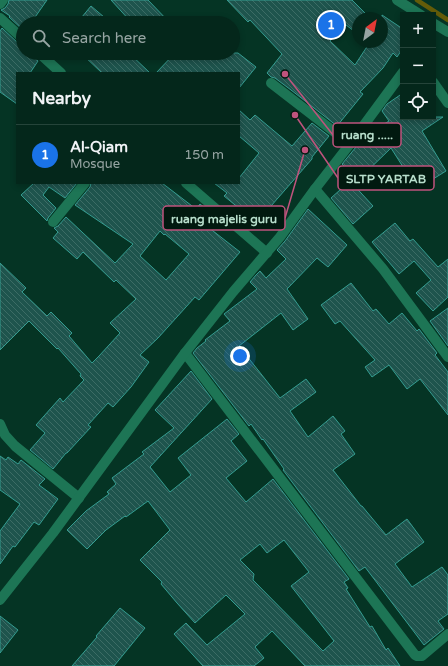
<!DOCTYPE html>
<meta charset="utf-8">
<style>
:root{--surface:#04271b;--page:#123328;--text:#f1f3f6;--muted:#97a5a3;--line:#25443a;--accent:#1a73e8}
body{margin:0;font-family:"Varela Round",sans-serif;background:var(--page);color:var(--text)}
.controls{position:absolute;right:12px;top:12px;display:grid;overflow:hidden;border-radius:0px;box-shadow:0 2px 6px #0003}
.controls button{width:36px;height:36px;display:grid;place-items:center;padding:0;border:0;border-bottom:1px solid var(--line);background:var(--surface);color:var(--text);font:20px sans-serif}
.compass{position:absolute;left:352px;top:12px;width:36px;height:36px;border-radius:50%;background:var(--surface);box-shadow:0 2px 6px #0003;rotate:32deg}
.you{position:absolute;left:240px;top:356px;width:14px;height:14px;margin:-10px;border:3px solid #fff;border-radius:50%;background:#1a73e8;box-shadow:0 0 0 6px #1a73e833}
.badge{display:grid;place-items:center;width:26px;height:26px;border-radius:50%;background:var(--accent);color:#fff;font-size:13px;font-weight:700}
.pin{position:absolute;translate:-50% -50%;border:2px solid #fff;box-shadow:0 1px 4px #0006}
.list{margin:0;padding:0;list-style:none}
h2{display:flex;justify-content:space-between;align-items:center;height:52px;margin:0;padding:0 16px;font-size:17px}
h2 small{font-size:13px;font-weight:400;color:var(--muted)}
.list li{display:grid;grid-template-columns:26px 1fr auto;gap:12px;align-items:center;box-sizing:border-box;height:60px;padding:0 16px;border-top:1px solid var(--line)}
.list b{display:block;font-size:15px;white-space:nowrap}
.list p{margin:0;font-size:13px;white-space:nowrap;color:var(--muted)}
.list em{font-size:13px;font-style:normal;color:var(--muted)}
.icon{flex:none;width:22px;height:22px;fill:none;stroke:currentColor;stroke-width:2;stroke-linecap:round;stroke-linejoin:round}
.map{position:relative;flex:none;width:448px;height:666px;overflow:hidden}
.search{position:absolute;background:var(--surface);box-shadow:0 2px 6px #0003;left:16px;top:16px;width:224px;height:44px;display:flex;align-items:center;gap:10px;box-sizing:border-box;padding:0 14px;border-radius:22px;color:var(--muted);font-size:15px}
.panel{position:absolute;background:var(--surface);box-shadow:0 2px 6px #0003;left:16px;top:72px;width:224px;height:112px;border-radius:0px}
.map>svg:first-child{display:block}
</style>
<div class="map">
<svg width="448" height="666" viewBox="0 0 448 666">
<defs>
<pattern id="building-back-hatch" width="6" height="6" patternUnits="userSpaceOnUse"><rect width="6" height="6" fill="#1e544d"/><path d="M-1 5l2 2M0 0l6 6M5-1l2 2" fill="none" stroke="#3c6c65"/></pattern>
</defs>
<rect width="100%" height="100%" fill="#053424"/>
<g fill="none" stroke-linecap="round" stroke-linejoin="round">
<path stroke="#645c09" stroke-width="4.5" d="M417,0L448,20"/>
</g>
<g fill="url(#building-back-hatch)" stroke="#349d91" fill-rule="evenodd">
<path d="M9,0H47L31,23H23V30L9,17L10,16L1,10L5,8L8,4Z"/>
<path d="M111,0H148L170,23H132Z"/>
<path d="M227,0H352L370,18H358V34L346,25L330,41L355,65L370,42H382V15L403,29V48L397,57L393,53L383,68L360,92L363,94L337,126L291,90L275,78L271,77L267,73L282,54L250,20L248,22Z"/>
<path d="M91,6L111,23H77Z"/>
<path d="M2,28L19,44L23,45V53H31L38,61L30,73H17V104L0,92V31Z"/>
<path d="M81,53H129L150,73H102Z"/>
<path d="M175,53H238L256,67L239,88V73H156Z"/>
<path d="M403,93V117H443L422,131L446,171L417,189L391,148L358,180L342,164L356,147L367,135L389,121L382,111L387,104Z"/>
<path d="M239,110L250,120L255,115L292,146L312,123L329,136L312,157V159L271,206L275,211L263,226L241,208L240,209L224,196L227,193L214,183H239V178L259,153L239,136Z"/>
<path d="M350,181L373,206L353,224L331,198Z"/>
<path d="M34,183H77L65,198L49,187L43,195L56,208L48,218L47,221L21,195Z"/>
<path d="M91,183H162L196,209L200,204L216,217L208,227L240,252L199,300L195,297L158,338L140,355L149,362L131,387L113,407L108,403L88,425L91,427L67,453H66L53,469L30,450L45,433L36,425L60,398L63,402L84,380L80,376L81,374L58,348L57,349L29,321L0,350V263L26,288L22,292L47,316L51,312L72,333L69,336L92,363L99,356L120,333L110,323L136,299L116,280L114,282L83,252L77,259L53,238L58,232L54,228L58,226L66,217L115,263L133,244L75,205L90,187ZM160,231L164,235L165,234L189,254L166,280L140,256Z"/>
<path d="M308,209L347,245L328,267L317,258L287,289L308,319L293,330L281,313L239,346L280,398L306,379L316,392L290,411L308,437L333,416L345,431L341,434L355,454L333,470L361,506H362L386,535L407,519L424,542L395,564L412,587L442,567L448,575V614L438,621L444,629L424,645L365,567L359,571L283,470L284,469L263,439L262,440L251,424L249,426L193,353L197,348L206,341L205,340L230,321L224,314L257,289L250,282L256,275L260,271L266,278L286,259L277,250L285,241Z"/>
<path d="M395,223L410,241L413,239L438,267L448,259V297L433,311L416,293L431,280L414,261L399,274L372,242Z"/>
<path d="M351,283L373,311L376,309L389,324L402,313L417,331L419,329L437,353L435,355L448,372V415L420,379L407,389L389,365L372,377L365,367L375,360L340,321L335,324L321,305Z"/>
<path d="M448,308V346L430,321Z"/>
<path d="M191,371L212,399L150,467L170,492L191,475L178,458L227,419L239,434L231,441L247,461L226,478L246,502L273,479L349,579L344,582L348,588L346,589L370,627L372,626L386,650L388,648L400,666H305L272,631L255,647L264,658L254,666H203L174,634L186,623L207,645L245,614L226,595L195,623L177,603L161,584L162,582L140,560L170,530L148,501L126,517L125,516L106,530L87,549L67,530L86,511L109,494L107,492L116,484L112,478L144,454L142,452L174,428L155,410ZM284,540L309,572L291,586L334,641L323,651L253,580L254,574L240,560L260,544L267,553Z"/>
<path d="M0,456L6,460L8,457L18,464L21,460L45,479L39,485L58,499L39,525L34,522L15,547L13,546L0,564V531L20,504L0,490Z"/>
<path d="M120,608L145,628L114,666H72L97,637L96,636Z"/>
<path d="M0,616L18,630L0,653Z"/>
</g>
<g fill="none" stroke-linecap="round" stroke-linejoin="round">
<g stroke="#1d7555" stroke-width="10">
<path d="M397,0L421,15"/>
<path d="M0,4L3,0"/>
<path d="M0,18L23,39"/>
<path d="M433,23L448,32"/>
<path d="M39,53L61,73"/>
<path d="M433,82L448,103"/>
<path d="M271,83L350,144"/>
<path d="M186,183L267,253"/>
<path d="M315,189L383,269L448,357"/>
<path d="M53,222L85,183"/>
<path d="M185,353L415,655L417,656H422L448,634"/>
<path d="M0,424L5,435L15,446L79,498"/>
<path d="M0,600L53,533L185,353L233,292L280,237L315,189L350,144L403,72"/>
</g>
</g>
<path fill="none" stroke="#bf537d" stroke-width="1.5" d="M285 74L333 135M295 115L338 178M305 150L285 218"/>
<g fill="#bf537d" stroke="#01190f" stroke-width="1.5">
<circle cx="285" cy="74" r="4"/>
<circle cx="295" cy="115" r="4"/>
<circle cx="305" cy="150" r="4"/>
</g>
<g fill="#01190f" stroke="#bf537d" stroke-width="1.5">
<rect x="333" y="123" width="68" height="24" rx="4"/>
<rect x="338" y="166" width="96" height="24" rx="4"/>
<rect x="163" y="206" width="122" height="24" rx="4"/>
</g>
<g font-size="12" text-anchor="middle" font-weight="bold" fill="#b7decb">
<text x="367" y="139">ruang .....</text>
<text x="386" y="183">SLTP YARTAB</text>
<text x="224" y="223">ruang majelis guru</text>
</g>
</svg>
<div class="controls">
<button>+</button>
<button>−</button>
<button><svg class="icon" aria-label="locate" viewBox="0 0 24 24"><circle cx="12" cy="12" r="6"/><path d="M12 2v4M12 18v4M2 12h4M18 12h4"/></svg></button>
</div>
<svg class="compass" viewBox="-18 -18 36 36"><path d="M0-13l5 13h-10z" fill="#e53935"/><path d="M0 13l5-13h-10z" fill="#97a5a3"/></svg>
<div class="you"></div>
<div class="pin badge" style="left:331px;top:25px">1</div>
<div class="search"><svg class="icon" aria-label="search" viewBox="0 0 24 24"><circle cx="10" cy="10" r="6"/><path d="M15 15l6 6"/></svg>Search here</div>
<section class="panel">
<h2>Nearby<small></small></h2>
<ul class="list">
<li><span class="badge">1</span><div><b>Al-Qiam</b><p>Mosque</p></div><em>150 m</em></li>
</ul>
</section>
</div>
